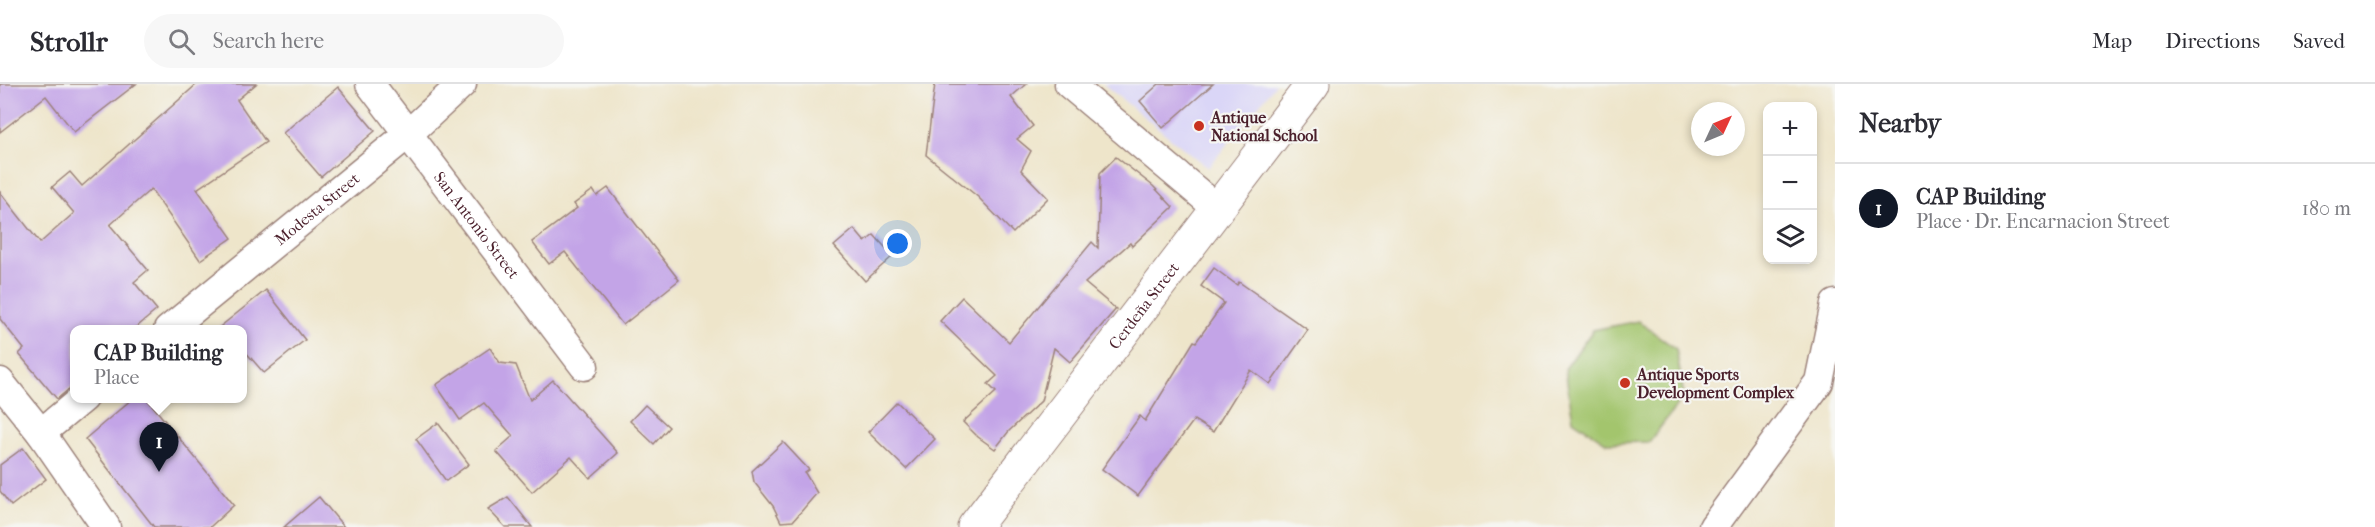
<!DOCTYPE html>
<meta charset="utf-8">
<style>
:root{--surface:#fff;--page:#f7f7f7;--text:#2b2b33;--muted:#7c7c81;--line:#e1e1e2;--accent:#111827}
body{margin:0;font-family:"IM FELL French Canon",serif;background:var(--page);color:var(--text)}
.controls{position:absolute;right:18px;top:18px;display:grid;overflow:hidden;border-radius:12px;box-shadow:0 3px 9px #0003}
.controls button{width:54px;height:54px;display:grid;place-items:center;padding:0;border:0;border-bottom:2px solid var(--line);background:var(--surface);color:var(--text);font:30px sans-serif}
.compass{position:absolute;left:1691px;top:18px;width:54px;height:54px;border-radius:50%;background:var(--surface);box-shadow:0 3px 9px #0003;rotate:46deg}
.you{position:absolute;left:898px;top:160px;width:21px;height:21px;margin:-15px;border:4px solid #fff;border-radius:50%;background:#1a73e8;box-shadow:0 0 0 9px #1a73e833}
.badge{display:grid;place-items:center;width:39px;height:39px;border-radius:50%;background:var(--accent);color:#fff;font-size:20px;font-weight:700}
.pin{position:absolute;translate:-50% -50px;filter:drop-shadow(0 2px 3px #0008)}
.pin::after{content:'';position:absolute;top:32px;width:21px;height:18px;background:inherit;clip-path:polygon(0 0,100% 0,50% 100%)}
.popup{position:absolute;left:70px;top:241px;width:177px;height:78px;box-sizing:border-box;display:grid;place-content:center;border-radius:12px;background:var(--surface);filter:drop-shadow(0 2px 4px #0005);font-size:20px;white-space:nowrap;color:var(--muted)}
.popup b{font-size:22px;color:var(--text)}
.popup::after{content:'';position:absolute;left:50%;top:100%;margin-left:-12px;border:12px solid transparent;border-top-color:var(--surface)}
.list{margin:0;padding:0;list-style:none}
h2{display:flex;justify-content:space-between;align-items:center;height:78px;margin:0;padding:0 24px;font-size:26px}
h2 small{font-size:20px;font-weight:400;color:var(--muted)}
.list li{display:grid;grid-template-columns:39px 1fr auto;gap:18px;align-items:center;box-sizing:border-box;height:90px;padding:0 24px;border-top:2px solid var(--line)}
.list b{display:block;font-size:22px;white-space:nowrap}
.list p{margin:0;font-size:20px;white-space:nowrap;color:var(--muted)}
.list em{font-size:20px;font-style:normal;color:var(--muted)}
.icon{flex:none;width:33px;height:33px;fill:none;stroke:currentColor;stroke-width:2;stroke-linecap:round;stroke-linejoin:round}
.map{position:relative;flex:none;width:1835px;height:443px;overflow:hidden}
header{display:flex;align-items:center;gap:36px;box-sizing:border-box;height:84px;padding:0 30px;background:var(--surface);border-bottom:2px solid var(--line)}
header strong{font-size:28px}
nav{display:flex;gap:33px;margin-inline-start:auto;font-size:21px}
.search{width:420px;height:54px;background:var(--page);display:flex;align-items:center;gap:15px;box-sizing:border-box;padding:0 21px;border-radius:33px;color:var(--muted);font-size:22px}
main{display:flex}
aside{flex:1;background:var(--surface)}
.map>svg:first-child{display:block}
</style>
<header>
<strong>Strollr</strong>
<div class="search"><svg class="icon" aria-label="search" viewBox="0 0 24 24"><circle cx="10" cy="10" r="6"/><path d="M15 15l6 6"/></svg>Search here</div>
<nav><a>Map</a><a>Directions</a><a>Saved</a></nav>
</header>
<main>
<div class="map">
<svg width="1835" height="443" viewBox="0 0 1835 443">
<rect width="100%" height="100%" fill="#f6f6f2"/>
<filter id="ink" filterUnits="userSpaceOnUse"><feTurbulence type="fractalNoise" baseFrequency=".0167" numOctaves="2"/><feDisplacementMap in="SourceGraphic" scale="12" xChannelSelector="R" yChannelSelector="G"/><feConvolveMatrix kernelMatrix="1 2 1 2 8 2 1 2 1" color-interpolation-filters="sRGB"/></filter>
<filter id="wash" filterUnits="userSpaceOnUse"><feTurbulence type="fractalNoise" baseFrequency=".008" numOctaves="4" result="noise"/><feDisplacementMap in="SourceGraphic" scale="24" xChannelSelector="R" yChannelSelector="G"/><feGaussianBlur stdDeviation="1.35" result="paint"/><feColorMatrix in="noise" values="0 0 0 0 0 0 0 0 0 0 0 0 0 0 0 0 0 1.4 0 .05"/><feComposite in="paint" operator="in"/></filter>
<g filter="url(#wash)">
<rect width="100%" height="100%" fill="#eee5ca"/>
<path fill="#dad6f7" d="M1103,0H1276L1208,84Z"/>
<path fill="#a3c56d" stroke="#76724c" stroke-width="1.5" d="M1638,237L1676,265L1684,312L1649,358L1607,359L1573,336L1565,285L1593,246Z"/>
<g id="blocks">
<g fill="#c3a4e7">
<path d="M0,0H136L74,48L46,12L0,48Z"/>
<path d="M197,0H256L237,16L266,58L197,105L232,154L200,176L151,105L110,141L148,186L134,198L157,226L133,246H75V300L57,315L19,270L24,265L0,235V108L40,159L74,129L52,103L70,88L82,102Z"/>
<path d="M935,0H1026L1011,13L1033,42L1017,55L1031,67L1021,86L1048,114L1013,149L978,113L926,71Z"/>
<path d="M1159,0H1213L1163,44L1140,17Z"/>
<path d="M338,3L375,47L321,93L283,49Z"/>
<path d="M1116,73L1153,102L1173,123L1132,162L1130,159L1085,199L1116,225L1070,278L1054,264L1041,317L1009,347L995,365L978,353L963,338L996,308L988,300L997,292L940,237L962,213L1009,258L1092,158L1098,164L1100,89Z"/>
<path d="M608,104L679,196L623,241L565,168L549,180L532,158L577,124L574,120L593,106L597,112Z"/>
<path d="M854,145L865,158L874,151L893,172L865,197L834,162Z"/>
<path d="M1214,184L1237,201L1239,198L1308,246L1270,300L1251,286L1213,348L1194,336L1138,412L1102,385L1140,332L1145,337L1194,257L1196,258L1224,219L1201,202Z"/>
<path d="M266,206L305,256L264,289L243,265V246H216Z"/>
<path d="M490,264L500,279L516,281L530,316L553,296L618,369L590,394L571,373L532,408L496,367L513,352L484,319L460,336L436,301Z"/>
<path d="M132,315H147L234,421L210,443H154L85,355Z"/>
<path d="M897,318L935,355L906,385L868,348Z"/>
<path d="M645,321L669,343L654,360L630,337Z"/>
<path d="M438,339L469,380L446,397L416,355Z"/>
<path d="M783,358L809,386L805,389L817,409L793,437L781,438L773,422L754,398L752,387Z"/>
<path d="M23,364L46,395L11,422L0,407V381Z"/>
<path d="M319,413L344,443H284Z"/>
<path d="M508,413L532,443H505L488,425Z"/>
</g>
</g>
</g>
<g filter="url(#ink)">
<use href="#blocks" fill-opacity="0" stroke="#9c827a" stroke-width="1.5"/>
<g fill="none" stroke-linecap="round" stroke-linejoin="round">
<defs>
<g id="minor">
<path id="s1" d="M370,0L584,282"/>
<path d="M1069,0L1218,125"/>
<path id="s2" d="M168,246L408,50L462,0"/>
<path d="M0,298L41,349L106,443"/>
<path d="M41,349L83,314"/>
<path d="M1713,443L1819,298L1835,220"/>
</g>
<g id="major">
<path id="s3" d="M974,443L1313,0"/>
</g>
</defs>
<use href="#minor" stroke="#9c827a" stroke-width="31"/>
<use href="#major" stroke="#9c827a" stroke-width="35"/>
<use href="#minor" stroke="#fff" stroke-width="28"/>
<use href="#major" stroke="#fff" stroke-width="33"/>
</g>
</g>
<g fill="#c8321e" stroke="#f6f6f2" stroke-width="2">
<circle cx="1199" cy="42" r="6"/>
<circle cx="1625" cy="299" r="6"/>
</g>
<g text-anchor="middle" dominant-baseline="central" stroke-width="4.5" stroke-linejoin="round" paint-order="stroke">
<g font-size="16" font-weight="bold" fill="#4a1f2b" stroke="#f6f6f2" text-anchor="start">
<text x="1211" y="33">Antique<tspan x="1211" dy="18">National School</tspan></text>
<text x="1637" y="290">Antique Sports<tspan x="1637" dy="18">Development Complex</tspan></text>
</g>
<g font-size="16" fill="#4a1f2b" stroke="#f6f6f2">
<text stroke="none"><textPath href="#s2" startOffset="192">Modesta Street</textPath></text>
<text stroke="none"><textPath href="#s1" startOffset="177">San Antonio Street</textPath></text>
<text stroke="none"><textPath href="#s3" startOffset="279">Cerdeña Street</textPath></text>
</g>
</g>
</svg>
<div class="controls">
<button>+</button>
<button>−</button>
<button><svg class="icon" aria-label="layers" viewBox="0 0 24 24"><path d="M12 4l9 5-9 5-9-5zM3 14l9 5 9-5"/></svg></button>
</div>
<svg class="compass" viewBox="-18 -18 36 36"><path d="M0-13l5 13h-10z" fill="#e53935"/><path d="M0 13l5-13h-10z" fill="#7c7c81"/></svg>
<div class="you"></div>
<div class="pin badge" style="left:159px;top:388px">1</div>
<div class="popup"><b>CAP Building</b>Place</div>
</div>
<aside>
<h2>Nearby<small></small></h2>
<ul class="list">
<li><span class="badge">1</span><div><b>CAP Building</b><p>Place · Dr. Encarnacion Street</p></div><em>180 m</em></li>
</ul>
</aside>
</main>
